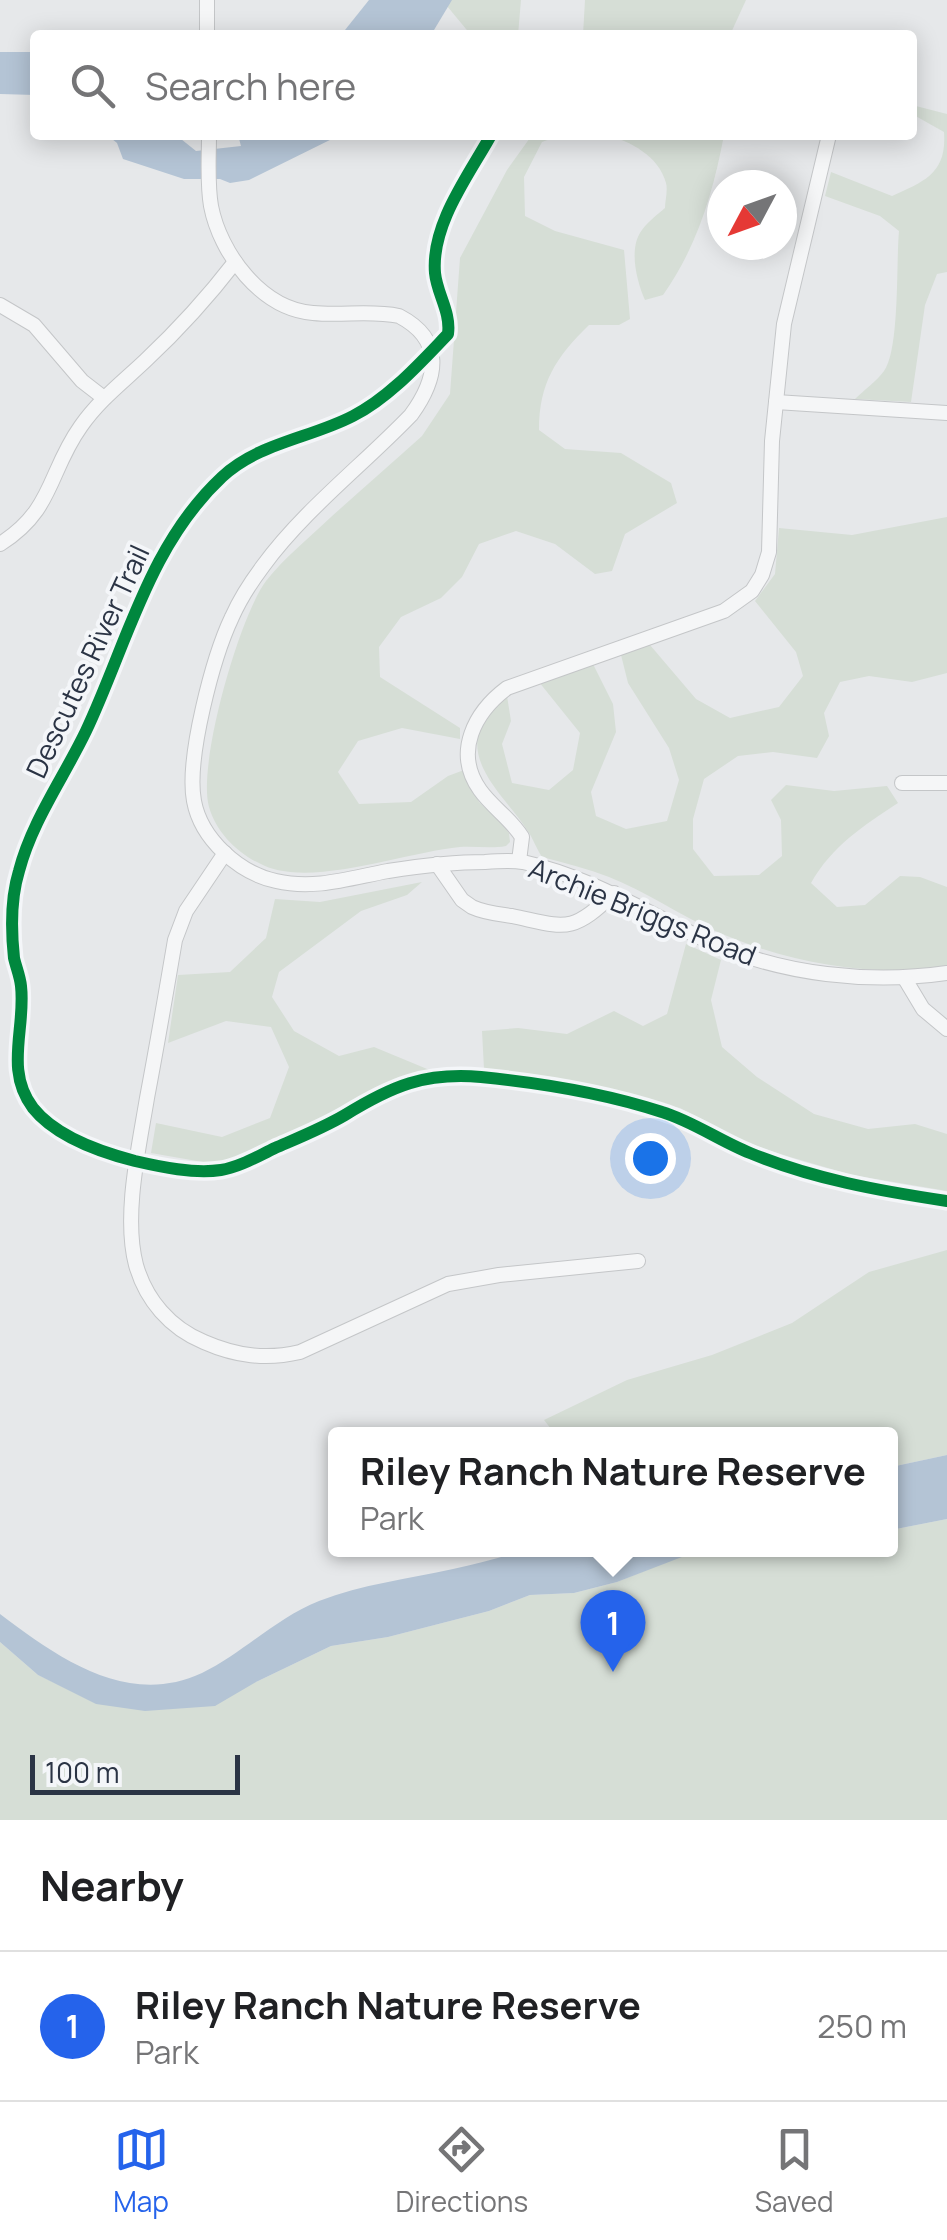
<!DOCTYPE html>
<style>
:root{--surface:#fff;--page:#f2f2f2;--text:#202124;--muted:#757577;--line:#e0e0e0;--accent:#2563eb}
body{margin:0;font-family:Manrope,sans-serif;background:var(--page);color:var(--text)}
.compass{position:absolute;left:707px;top:170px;width:90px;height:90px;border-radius:50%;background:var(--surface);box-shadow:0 5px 25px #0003;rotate:229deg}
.scale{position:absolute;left:30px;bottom:25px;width:210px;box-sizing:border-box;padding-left:10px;border:5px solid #2b3445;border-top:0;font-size:28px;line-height:35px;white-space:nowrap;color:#2b3445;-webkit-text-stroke:8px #f4f6f9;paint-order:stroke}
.you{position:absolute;left:650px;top:1158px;width:35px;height:35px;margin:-25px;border:8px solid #fff;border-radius:50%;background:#1a73e8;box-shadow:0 0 0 15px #1a73e833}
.badge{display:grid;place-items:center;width:65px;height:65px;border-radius:50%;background:var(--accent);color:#fff;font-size:32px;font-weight:700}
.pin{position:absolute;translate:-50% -82px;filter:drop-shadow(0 2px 5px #0008)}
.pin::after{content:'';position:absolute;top:52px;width:35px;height:30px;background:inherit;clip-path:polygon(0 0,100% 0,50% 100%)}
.popup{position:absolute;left:328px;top:1427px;width:570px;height:130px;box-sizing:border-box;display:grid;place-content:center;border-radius:10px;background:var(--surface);filter:drop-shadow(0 2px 8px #0005);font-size:32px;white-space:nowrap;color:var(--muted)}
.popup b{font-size:38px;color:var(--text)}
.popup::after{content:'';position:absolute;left:50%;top:100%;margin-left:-20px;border:20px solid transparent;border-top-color:var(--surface)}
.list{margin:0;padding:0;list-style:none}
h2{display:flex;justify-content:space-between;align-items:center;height:130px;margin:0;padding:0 40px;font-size:42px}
h2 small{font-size:32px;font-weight:400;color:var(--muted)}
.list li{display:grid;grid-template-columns:65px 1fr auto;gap:30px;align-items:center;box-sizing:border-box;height:150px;padding:0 40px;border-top:2px solid var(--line)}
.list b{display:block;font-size:38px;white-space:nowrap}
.list p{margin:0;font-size:32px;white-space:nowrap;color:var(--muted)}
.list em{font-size:32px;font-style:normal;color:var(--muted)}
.icon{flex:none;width:55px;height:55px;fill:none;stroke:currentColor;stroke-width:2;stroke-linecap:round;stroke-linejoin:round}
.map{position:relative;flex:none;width:947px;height:1820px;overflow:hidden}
.search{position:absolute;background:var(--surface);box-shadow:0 5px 25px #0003;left:30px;right:30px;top:30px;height:110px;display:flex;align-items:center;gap:25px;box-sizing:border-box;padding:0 35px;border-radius:10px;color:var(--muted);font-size:38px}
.sheet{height:280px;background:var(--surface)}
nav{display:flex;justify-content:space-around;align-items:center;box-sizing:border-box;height:140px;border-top:2px solid var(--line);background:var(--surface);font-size:28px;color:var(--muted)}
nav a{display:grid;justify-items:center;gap:5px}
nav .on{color:var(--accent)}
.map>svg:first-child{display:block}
</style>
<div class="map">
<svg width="947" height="1820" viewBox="0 0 947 1820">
<rect width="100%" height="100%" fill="#e6e8ea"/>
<g fill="#d6ded6">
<path d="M442,0H521L518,35H471Z"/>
<path d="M585,0H746L730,35H583Z"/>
<path d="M912,105L947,114V272L937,274L925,305L911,402L855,399C864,390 876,382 884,371C900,349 896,262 899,231L880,216L825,196L831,172L892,196C925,181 947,173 944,132L912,114Z"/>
<path d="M532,135H561L542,142L524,177L525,216L555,231L624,250L630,319L619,325H589C556,357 539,383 539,430L565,449L621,453L671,483L677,503L625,534L612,571L595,574L555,544L516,531L479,544L462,577L441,598L401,617L379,647L380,677L460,728V739L402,728L358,741L338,772L359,804L411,802L448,776L464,770L479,802L501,822L509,833L510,842L506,846C491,849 475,846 460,847C406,852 314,887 265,866C239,855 217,834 209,807C197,765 239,617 266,581C285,557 309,538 331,517C361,490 392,463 422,436L450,394L460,258L507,170Z"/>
<path d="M606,135H724C713,193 697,247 663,295L645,300C637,282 629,251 640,233C645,224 657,215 665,208C665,201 668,190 666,183C659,156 630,141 606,135Z"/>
<path d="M947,517V673L912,682L869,676L840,682L824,713L829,736L817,758L773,752L738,756L704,779L693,819V849L714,876L759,875L782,856L781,820L771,800L786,785L834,791L887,786L898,803C863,826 832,846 811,883L837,907L865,905L900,876L920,877L947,887V967C870,978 784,962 713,930C678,914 645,891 609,877C588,869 565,863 542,857C536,848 533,838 527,830C508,799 458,761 485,718C490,710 501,702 507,696L511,721L502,744L512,783L549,790L573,770L580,733L539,682L593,664L613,704L616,732L591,792L596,816L626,829L667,821L679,780L669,748L628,683L621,655L650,645L696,699L730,718L779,707L803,676L796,652L755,601L775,574L779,528L852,535Z"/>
<path d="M422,882L407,895L361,911L279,972L272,997L294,1031L339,1056L374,1047L432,1071L402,1079L294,1137L240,1157L214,1164L151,1153L156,1123L222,1137L270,1118L289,1067L271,1027L226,1021L168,1043L178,975L230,972L266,938L275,899L320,902Z"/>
<path d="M686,944L721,960L711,1000L722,1047L757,1077L814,1114L868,1129L915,1124L947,1134V1191L852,1175L790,1157L747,1143L680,1108L484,1069L482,1031L518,1028L567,1034L614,1011L643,1026L667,1014Z"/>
<path d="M947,1250V1455L891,1467L890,1434H555L544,1420L627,1380L712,1355L792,1323L869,1272Z"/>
<path d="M947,1519V1820H0V1642L38,1675L66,1688L256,1682L331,1646L388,1637L489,1611L530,1595L574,1593L617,1582L696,1550H890L891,1530Z"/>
</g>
<g fill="#b4c4d5">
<path d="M369,0H452L431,35H341Z"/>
<path d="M0,52H35V95L0,94Z"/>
<path d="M107,135H176L196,151L241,146L238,135H340L249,180L230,183L220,179H184L123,159L117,143Z"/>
<path d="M947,1455V1519L891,1530V1467Z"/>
<path d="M527,1550H700L617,1582L574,1593L530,1595L489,1611L388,1637L331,1646L256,1682L215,1706L145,1711L96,1704L38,1675L0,1642V1614C57,1657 127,1708 202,1673C243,1653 276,1618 319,1601C362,1584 409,1579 453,1569C478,1564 503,1556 527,1550Z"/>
</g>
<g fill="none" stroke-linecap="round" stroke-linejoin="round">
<defs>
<g id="minor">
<path d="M207,0V35"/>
<path d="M209,135C209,158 207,183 211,206C220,253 261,309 313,313C342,316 370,310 399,316C445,340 438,378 411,415C363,465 304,510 263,566C251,582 240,599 232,617C213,657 186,759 194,801C201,839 239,873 276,881C315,890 350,878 388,871C420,866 452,862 485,862C498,861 511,860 523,862C591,877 648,914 710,942C782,975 870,984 947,973"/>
<path d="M0,305L34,325L82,381L104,398"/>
<path d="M776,402L947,413"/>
<path d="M0,544C54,510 48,472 81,426C99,400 124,381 146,360C178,330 208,297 235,262"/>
<path d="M902,783H947"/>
<path d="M225,853L186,911L175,940C166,993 157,1045 147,1098C139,1147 123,1216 136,1265C146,1300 170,1328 204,1342C236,1356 266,1360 300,1352L448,1284L499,1275L638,1261"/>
<path d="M519,861L522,837C511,819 492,807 480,790C453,752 475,712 507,688L724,611L752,591L762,575L769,552L772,441L784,324L829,135"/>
<path d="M437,864L462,900L472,907C485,913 498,914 512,916C565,927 571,935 614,893"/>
<path d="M905,979L923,1009L947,1029"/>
</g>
</defs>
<use href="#minor" stroke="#c4c6c8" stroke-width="16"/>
<use href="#minor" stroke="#f5f6f7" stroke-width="14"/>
<defs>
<path id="cycleway" d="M491,135C469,175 431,224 435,273C437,294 451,312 448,334C421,362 389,398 353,416C311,438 258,443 222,477C149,545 127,644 86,731C64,777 32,821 19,871C11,897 11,930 14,958C16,967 20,976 21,986C26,1028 4,1070 33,1108C56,1137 100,1152 135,1161C161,1167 194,1174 221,1170C240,1167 258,1156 275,1148C298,1138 323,1128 345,1115C392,1086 425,1072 481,1077C542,1083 604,1093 662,1112C692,1121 720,1141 750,1153C813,1179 880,1191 947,1201"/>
</defs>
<use href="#cycleway" stroke="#f4f6f9" stroke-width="19"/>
<use href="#cycleway" stroke="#00873e" stroke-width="12"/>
</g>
<g text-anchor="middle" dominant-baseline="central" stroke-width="8" stroke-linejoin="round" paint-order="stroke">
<g font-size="28" fill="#2b3445" stroke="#f4f6f9">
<text transform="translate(87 661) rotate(-65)">Descutes River Trail</text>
<text transform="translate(643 911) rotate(22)">Archie Briggs Road</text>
</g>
</g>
</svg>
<svg class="compass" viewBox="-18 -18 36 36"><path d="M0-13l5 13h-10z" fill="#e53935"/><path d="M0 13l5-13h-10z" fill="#757577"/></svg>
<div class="scale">100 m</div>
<div class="you"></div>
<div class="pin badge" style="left:613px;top:1672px">1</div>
<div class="popup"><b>Riley Ranch Nature Reserve</b>Park</div>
<div class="search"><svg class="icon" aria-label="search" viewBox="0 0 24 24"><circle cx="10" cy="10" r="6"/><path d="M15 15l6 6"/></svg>Search here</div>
</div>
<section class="sheet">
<h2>Nearby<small></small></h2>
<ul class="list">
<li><span class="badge">1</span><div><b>Riley Ranch Nature Reserve</b><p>Park</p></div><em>250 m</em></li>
</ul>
</section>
<nav>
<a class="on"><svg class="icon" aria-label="map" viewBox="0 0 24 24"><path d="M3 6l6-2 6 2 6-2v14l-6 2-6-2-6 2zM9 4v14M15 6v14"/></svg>Map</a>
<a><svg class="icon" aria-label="directions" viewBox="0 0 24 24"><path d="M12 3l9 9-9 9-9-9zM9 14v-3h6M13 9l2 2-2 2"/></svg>Directions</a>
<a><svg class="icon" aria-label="saved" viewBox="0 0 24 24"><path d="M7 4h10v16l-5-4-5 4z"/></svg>Saved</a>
</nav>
